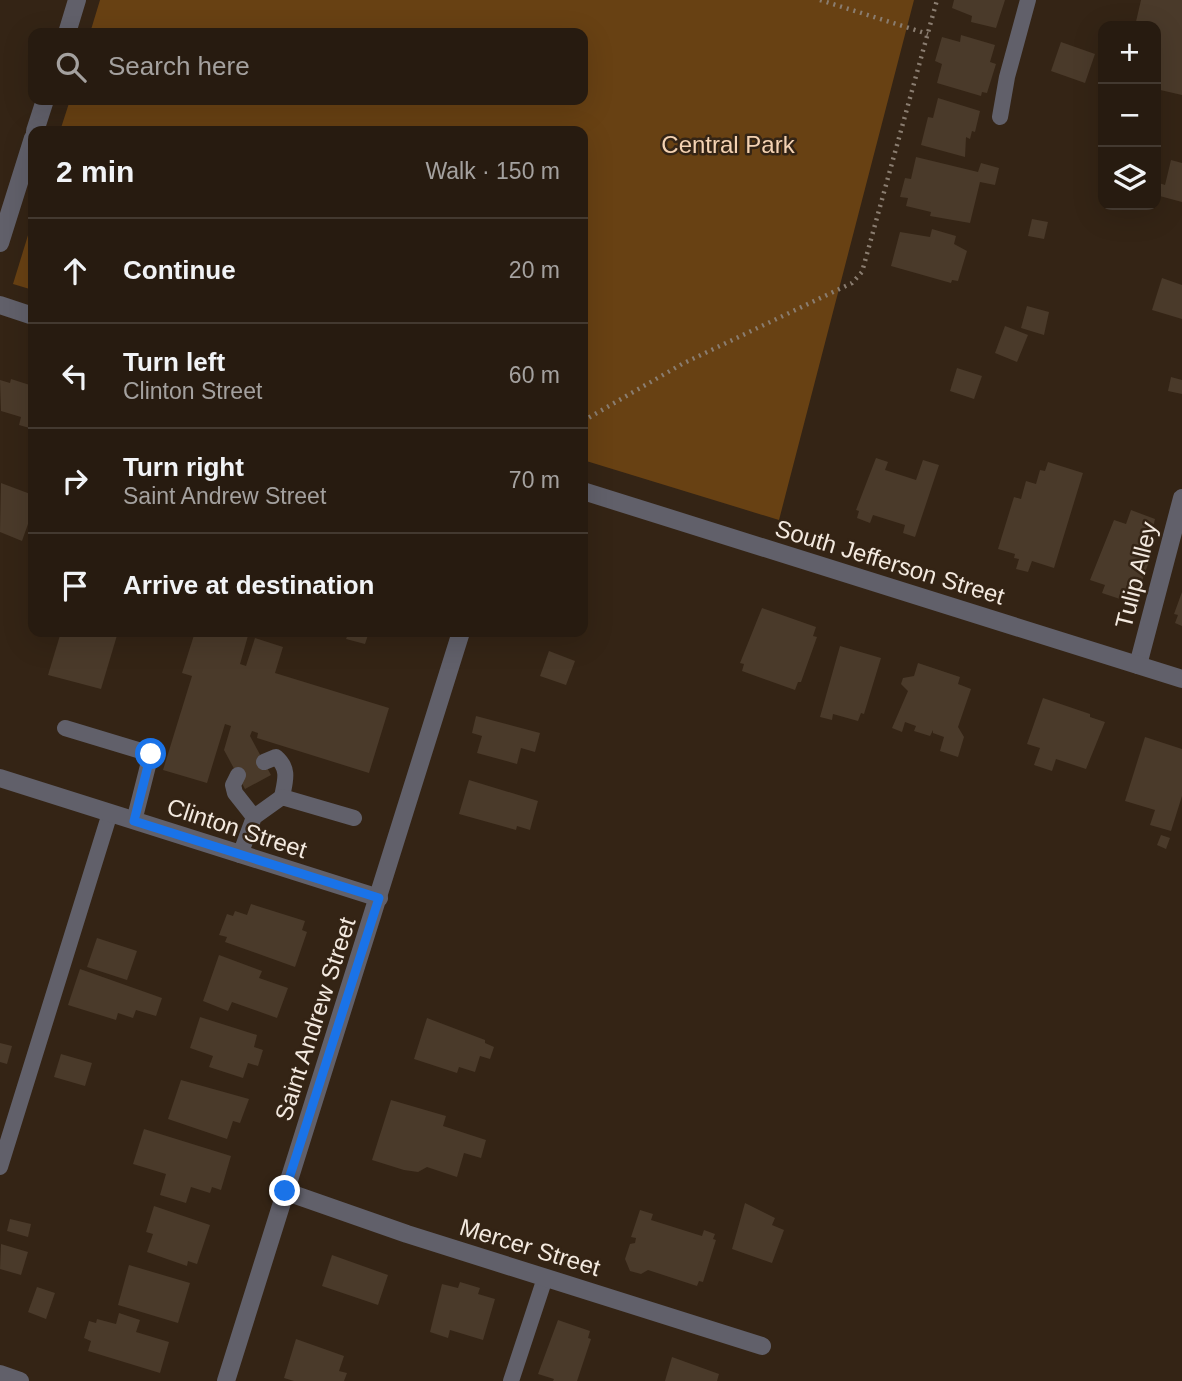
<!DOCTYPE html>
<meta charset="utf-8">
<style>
:root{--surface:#271b10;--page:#33281e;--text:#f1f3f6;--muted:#a4a19f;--line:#433930}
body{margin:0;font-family:Helvetica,sans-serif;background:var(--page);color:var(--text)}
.controls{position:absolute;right:21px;top:21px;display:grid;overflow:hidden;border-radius:14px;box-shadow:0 7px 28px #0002}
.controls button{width:63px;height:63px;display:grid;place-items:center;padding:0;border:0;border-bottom:2px solid var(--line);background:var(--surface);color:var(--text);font:35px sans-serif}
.stop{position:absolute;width:21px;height:21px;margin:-16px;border:5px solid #1a73e8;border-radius:50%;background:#fff}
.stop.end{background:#1a73e8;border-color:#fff;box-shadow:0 2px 7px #0008}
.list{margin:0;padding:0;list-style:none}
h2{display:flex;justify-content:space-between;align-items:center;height:91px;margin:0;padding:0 28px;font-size:30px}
h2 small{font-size:23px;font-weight:400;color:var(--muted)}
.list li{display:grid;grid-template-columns:46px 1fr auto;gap:21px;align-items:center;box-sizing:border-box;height:105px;padding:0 28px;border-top:2px solid var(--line)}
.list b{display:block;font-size:26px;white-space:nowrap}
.list p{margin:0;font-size:23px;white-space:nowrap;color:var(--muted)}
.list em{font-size:23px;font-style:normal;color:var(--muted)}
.icon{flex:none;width:38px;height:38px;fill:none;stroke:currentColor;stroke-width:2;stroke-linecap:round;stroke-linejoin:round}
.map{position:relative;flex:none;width:1182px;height:1381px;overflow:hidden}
.search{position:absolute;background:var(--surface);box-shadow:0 7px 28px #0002;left:28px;top:28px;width:560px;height:77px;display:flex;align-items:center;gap:18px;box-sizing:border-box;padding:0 24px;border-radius:14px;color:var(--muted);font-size:26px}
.panel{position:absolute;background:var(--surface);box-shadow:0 7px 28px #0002;left:28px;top:126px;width:560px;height:511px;border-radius:14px}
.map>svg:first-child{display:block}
</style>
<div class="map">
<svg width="1182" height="1381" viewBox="0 0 1182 1381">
<rect width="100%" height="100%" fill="#342415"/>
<g fill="#684113">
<path d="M100,0H914L779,520L583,460V131H60L70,100H583V33H90Z"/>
<path d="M33,219V290L13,284Z"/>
</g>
<g fill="#4a3a2a">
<path d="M954,0H1005L996,28L971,22L972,16L952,8Z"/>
<path d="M1141,0H1182V95L1156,89V26H1135Z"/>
<path d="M961,35L995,45L990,62L996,64L987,93L982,92L981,96L937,83L942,64L935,61L942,37L960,42Z"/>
<path d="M1061,42L1095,54L1085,83L1051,71Z"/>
<path d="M938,98L980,111L975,132L972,131L970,139L966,137L965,157L921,145L928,117L933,118Z"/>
<path d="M916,157L978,172L981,163L999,168L995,185L980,182L970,223L930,216L931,212L906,206L908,198L900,197L905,178L911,179Z"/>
<path d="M1171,160L1182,163V202L1156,195V182L1165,185Z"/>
<path d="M1102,164H1103V181L1098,180Z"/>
<path d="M1032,219L1048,222L1044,239L1028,236Z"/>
<path d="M932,229L956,236L954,244L967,251L958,281L952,280L951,283L891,266L900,232L930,237Z"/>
<path d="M1162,278L1182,285V319L1152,310Z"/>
<path d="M1027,306L1049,312L1044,335L1021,328Z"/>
<path d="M1005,326L1028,335L1017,362L995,353Z"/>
<path d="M957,368L982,376L974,399L950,391Z"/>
<path d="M1171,377L1182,380V394L1168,391Z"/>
<path d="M11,379L33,386V429L19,425L21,417L1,411L0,380L10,383Z"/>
<path d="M876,458L888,462L885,470L916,480L923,460L939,465L915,537L903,533L905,525L873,515L870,523L857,518L859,511L856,510Z"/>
<path d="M1048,462L1083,473L1054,568L1032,561L1028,572L1016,569L1019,559L1014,558L1015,554L998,549L1014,497L1021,499L1026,481L1036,484L1040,470L1045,471Z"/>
<path d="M1,483L33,495V526L28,524L22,541L0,532Z"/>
<path d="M1131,510L1155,519L1148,551L1152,553L1137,595L1124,590L1120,599L1102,593L1105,585L1090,580L1114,520L1126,524Z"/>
<path d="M1182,592V626L1175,623L1178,615L1174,614Z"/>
<path d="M762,608L816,627L813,636L817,637L801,682H798L795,690L742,671L744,664L740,663Z"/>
<path d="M61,632H118L101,689L48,675Z"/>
<path d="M195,632H249L240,664L246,666L255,638L283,647L275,673L389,708L369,773L257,738L258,733L252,731L250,736L271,775L245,789L224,750L231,726L225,724L207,783L163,770L192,676L182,673Z"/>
<path d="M349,632H369L365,644L346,639Z"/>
<path d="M840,646L881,658L864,714L861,713L858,721L833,714L832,720L820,717Z"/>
<path d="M549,651L575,661L566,685L540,676Z"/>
<path d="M918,663L960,677L958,684L971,689L958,727L964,737L958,757L940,751L944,737L933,733V730L930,736L914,731L916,726L905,722L902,732L892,728L908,691L901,684L903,678L914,676Z"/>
<path d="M1043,698L1090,714V717L1105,722L1086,769L1056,759L1052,771L1034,765L1040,748L1027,744Z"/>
<path d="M476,716L540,733L535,752L521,748L517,764L477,753L482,736L472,733Z"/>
<path d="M1145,737L1182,749V796L1171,831L1150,825L1155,810L1125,801Z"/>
<path d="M469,780L538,801L530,830L517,826L516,830L459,814Z"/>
<path d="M1161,835L1170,838L1166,849L1157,845Z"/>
<path d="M251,904L305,921L302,930L307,932L295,967L225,942L227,937L219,935L227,914L233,916L235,911L247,915Z"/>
<path d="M97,938L137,951L127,980L87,967Z"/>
<path d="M219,955L262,971L259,978L288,988L277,1018L232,1002L228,1011L203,1001Z"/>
<path d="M80,969L162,998L156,1016L136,1010L133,1018L118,1013L116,1020L68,1005Z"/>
<path d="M200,1017L257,1035L254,1047L263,1050L258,1066L248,1063L243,1078L209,1067L213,1056L190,1048Z"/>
<path d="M427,1018L485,1040V1043L494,1047L490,1059L480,1056L475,1072L459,1067L457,1073L414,1059Z"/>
<path d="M0,1043L12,1046L7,1064L0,1062Z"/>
<path d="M61,1054L92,1063L85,1086L54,1077Z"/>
<path d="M181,1080L249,1099L240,1123L233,1121L227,1139L168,1119Z"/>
<path d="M391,1100L446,1116L443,1126L486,1140L481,1158L464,1153L457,1177L427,1167L418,1172L404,1170L372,1160Z"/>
<path d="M144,1129L231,1156L221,1190L212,1187L210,1193L191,1187L186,1203L160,1195L166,1174L133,1164Z"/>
<path d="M745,1203L775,1218L772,1225L784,1230L772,1263L732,1249Z"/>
<path d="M154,1206L210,1225L197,1264L188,1261L187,1266L147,1252L153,1234L146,1232Z"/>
<path d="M640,1210L653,1214L651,1220L702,1236L704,1230L715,1234L713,1239L716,1240L703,1282L699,1281L697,1286L648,1270L641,1274L630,1271L625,1259L630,1244L635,1243L636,1238L631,1237Z"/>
<path d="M10,1219L31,1224L28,1237L7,1231Z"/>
<path d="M1,1244L28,1252L21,1275L0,1269Z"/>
<path d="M332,1255L388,1275L378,1305L322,1286Z"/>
<path d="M129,1265L190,1283L178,1323L118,1305Z"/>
<path d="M460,1282L480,1288L478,1294L495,1299L483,1340L450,1330L448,1338L430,1332L442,1284L458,1288Z"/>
<path d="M37,1287L55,1293L46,1319L28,1312Z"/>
<path d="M119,1313L140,1320L136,1332L169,1342L160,1373L88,1351L91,1341L84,1338L89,1321L96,1323L97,1319L116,1324Z"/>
<path d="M558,1320L590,1331L588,1338L591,1339L577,1381H553L554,1379L538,1374Z"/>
<path d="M296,1339L344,1356L339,1371L347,1373L344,1381H294L284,1378Z"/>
<path d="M672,1357L719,1374L717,1381H665Z"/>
</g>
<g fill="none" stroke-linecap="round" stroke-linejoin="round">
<g stroke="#8a7d70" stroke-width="4.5" stroke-dasharray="2 5" stroke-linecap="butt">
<path d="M820,0L928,34"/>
<path d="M583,421L682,364L852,283L862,272L937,0"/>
</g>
<g stroke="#61606a" stroke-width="16">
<path d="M1000,117L1007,77L1028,0"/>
<path d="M65,728L151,754L134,821"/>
<path d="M264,762L276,757C290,769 285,781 282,797"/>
<path d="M238,775L233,785L235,793L254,817"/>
<path d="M240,855L254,817L282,797L354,818"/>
<path d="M0,1167L110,813"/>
<path d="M511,1381L545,1278"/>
</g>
<g stroke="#61606a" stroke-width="18">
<path d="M67,33L77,0"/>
<path d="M35,131L45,100"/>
<path d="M0,243L33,138"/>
<path d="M1138,665L1182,498"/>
<path d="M0,778L379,898"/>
<path d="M284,1191L407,1234L762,1346"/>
<path d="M0,1374L20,1381"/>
<path d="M226,1381L461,632"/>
</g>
<g stroke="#61606a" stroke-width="18">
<path d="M0,305L33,316"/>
<path d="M583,491L1182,679"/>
</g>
</g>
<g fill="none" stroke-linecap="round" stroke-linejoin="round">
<path stroke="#1a73e8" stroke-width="9" d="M151,754L134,821L379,898L285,1191"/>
</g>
<g text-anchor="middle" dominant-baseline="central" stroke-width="5" stroke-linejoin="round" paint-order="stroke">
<g font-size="24" fill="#f3d1b2" stroke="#342415">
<text x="728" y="144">Central Park</text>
</g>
<g font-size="24" fill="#f3e9df" stroke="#342415">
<text transform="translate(890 562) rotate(17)">South Jefferson Street</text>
<text transform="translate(1136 575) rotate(-76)">Tulip Alley</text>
<text transform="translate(237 828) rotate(18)">Clinton Street</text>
<text transform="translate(315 1019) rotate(-72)">Saint Andrew Street</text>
<text transform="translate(530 1247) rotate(17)">Mercer Street</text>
</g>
</g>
</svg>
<div class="controls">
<button>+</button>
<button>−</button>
<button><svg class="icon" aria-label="layers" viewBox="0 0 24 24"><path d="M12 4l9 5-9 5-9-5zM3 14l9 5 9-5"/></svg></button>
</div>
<div class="stop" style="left:151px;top:754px"></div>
<div class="stop end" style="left:285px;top:1191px"></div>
<div class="search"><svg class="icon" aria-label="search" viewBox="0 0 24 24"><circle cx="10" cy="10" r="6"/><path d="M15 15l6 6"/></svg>Search here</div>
<section class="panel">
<h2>2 min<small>Walk · 150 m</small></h2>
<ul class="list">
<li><svg class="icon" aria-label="ahead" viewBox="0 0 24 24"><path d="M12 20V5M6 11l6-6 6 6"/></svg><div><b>Continue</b></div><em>20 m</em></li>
<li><svg class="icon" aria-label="left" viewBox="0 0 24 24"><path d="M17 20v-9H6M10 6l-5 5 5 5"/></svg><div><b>Turn left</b><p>Clinton Street</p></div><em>60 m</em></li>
<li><svg class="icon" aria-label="right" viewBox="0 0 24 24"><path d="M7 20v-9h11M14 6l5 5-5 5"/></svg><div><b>Turn right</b><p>Saint Andrew Street</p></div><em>70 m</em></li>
<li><svg class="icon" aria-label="arrive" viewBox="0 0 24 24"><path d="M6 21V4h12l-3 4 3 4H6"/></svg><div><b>Arrive at destination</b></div></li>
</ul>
</section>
</div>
